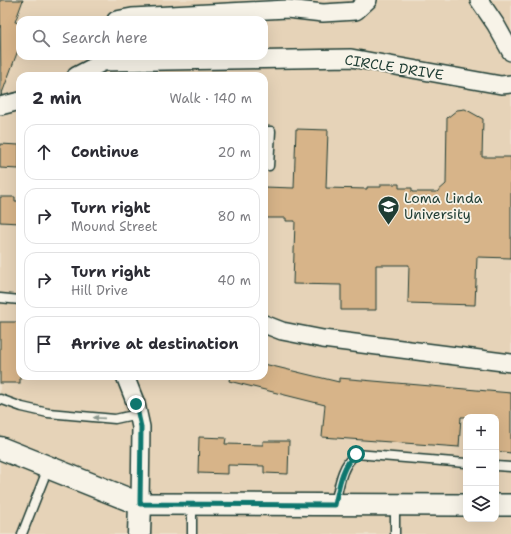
<!DOCTYPE html>
<meta charset="utf-8">
<style>
:root{--surface:#fff;--page:#f7f7f7;--text:#2b2b33;--muted:#7c7c81;--line:#e1e1e2}
body{margin:0;font-family:"Shantell Sans",sans-serif;background:var(--page);color:var(--text)}
.controls{position:absolute;right:12px;bottom:12px;display:grid;overflow:hidden;border-radius:8px;box-shadow:0 4px 16px #0002}
.controls button{width:36px;height:36px;display:grid;place-items:center;padding:0;border:0;border-bottom:1px solid var(--line);background:var(--surface);color:var(--text);font:20px sans-serif}
.stop{position:absolute;width:12px;height:12px;margin:-9px;border:3px solid #0f766e;border-radius:50%;background:#fff}
.stop.end{background:#0f766e;border-color:#fff;box-shadow:0 1px 4px #0008}
.list{margin:0;padding:0;list-style:none}
h2{display:flex;justify-content:space-between;align-items:center;height:52px;margin:0;padding:0 16px;font-size:17px}
h2 small{font-size:13px;font-weight:400;color:var(--muted)}
.list li{display:grid;grid-template-columns:26px 1fr auto;gap:12px;align-items:center;box-sizing:border-box;height:56px;margin:0 8px 8px;padding:0 8px;border:1px solid var(--line);border-radius:12px}
.list b{display:block;font-size:15px;white-space:nowrap}
.list p{margin:0;font-size:13px;white-space:nowrap;color:var(--muted)}
.list em{font-size:13px;font-style:normal;color:var(--muted)}
.icon{flex:none;width:22px;height:22px;fill:none;stroke:currentColor;stroke-width:2;stroke-linecap:round;stroke-linejoin:round}
.map{position:relative;flex:none;width:511px;height:534px;overflow:hidden}
.search{position:absolute;background:var(--surface);box-shadow:0 4px 16px #0002;left:16px;top:16px;width:252px;height:44px;display:flex;align-items:center;gap:10px;box-sizing:border-box;padding:0 14px;border-radius:12px;color:var(--muted);font-size:15px}
.panel{position:absolute;background:var(--surface);box-shadow:0 4px 16px #0002;left:16px;top:72px;width:252px;height:308px;border-radius:12px}
.map>svg:first-child{display:block}
</style>
<div class="map">
<svg width="511" height="534" viewBox="0 0 511 534">
<rect width="100%" height="100%" fill="#ede0cc"/>
<filter id="ink" filterUnits="userSpaceOnUse"><feTurbulence type="fractalNoise" baseFrequency=".025" numOctaves="2"/><feDisplacementMap in="SourceGraphic" scale="8" xChannelSelector="R" yChannelSelector="G"/><feConvolveMatrix kernelMatrix="1 2 1 2 8 2 1 2 1" color-interpolation-filters="sRGB"/></filter>
<g filter="url(#ink)">
<path fill="#e6d3b8" fill-rule="evenodd" d="M0,0H511V534H0ZM20,20H264V56H20ZM20,76H264V376H20ZM466,417H496V519H466Z"/>
<g fill="#d7b489" stroke="#1f3d34">
<path d="M0,0H23L15,22L20,23V45L1,96Z"/>
<path d="M465,109L483,119L482,157H511V258L477,257L475,305L408,303L409,265H376V310H341V285L293,284L295,221H286V218H264V187L294,188L296,129L328,130L326,188L367,189V187H381V184H399V188H412V192H437L446,184L447,118L457,110Z"/>
<path d="M0,144L19,145V169L0,168Z"/>
<path d="M0,197H15V201H20V223L0,222Z"/>
<rect x="0" y="322" width="20" height="61"/>
<path d="M264,364L339,382V378L511,393V453L496,451V417H461L459,447L322,437L325,405L229,381L230,376H264Z"/>
<path d="M199,437L226,438L225,444L263,445V441H289L288,474L264,473V466L228,465V474L198,473Z"/>
</g>
<g fill="none" stroke-linecap="round" stroke-linejoin="round">
<defs>
<g id="service">
<path d="M264,131H271L269,166H264"/>
<path d="M0,298L20,300"/>
<path d="M0,399L22,407L48,413L115,419L138,414"/>
<path d="M496,466L511,467"/>
<path d="M335,504C339,487 341,465 356,454L466,463"/>
<path d="M22,534L48,468"/>
<path d="M192,534V505"/>
<path d="M395,534V505"/>
</g>
<g id="minor">
<path d="M479,0L496,25L511,52"/>
<path d="M116,20L132,17L287,9L323,13L356,11L368,0"/>
<path d="M76,76L103,62L351,58L501,85L511,84"/>
<path d="M0,106L20,101"/>
<path d="M264,324L282,331L323,339L511,363"/>
<path d="M125,376L136,404L141,427L140,504"/>
</g>
<g id="tertiary">
<path d="M140,504L466,505"/>
<path d="M496,505H511"/>
</g>
<path id="secondary" d="M0,448L140,504L139,534"/>
</defs>
<use href="#service" stroke="#1f3d34" stroke-width="11"/>
<use href="#minor" stroke="#1f3d34" stroke-width="20"/>
<use href="#tertiary" stroke="#1f3d34" stroke-width="24"/>
<use href="#secondary" stroke="#1f3d34" stroke-width="25"/>
<use href="#service" stroke="#f7f3e8" stroke-width="8"/>
<use href="#minor" stroke="#f7f3e8" stroke-width="17"/>
<use href="#tertiary" stroke="#f7f3e8" stroke-width="21"/>
<use href="#secondary" stroke="#f7f3e8" stroke-width="22"/>
</g>
<defs><path id="oneway-solid" d="M-6-.8H1V-3.2L6.5 0L1 3.2V.8H-6Z"/></defs>
<use fill="#8b988e" href="#oneway-solid" transform="translate(99 418) rotate(-176)"/>
</g>
<g fill="none" stroke-linecap="round" stroke-linejoin="round" filter="url(#ink)">
<path stroke="#0f766e" stroke-width="5" d="M136,404L141,427L140,504L335,505C339,487 341,466 356,454"/>
</g>
<defs>
<symbol id="university-pin" viewBox="-11 -11 22 30"><path d="M0 17L-7.5 6A9.5 9.5 0 1 1 7.5 6Z" fill="#1f3d34" stroke="#f7f3e8"/><path d="M0-5L7-2L0 1L-7-2ZM-4 1L0 2.5L4 1V4Q0 6-4 4Z" fill="#fff"/></symbol>
</defs>
<g fill-rule="evenodd">
<use href="#university-pin" x="376" y="194" width="25" height="34"/>
</g>
<g text-anchor="middle" dominant-baseline="central" stroke-width="3.5" stroke-linejoin="round" paint-order="stroke">
<g font-size="14" fill="#1f3d34" stroke="#f7f3e8">
<text transform="translate(394 67) rotate(9)">CIRCLE DRIVE</text>
</g>
<g font-size="14" fill="#1f3d34" stroke="#f7f3e8" text-anchor="start">
<text x="404" y="198">Loma Linda<tspan x="404" dy="16">University</tspan></text>
</g>
</g>
</svg>
<div class="controls">
<button>+</button>
<button>−</button>
<button><svg class="icon" aria-label="layers" viewBox="0 0 24 24"><path d="M12 4l9 5-9 5-9-5zM3 14l9 5 9-5"/></svg></button>
</div>
<div class="stop" style="left:356px;top:454px"></div>
<div class="stop end" style="left:136px;top:404px"></div>
<div class="search"><svg class="icon" aria-label="search" viewBox="0 0 24 24"><circle cx="10" cy="10" r="6"/><path d="M15 15l6 6"/></svg>Search here</div>
<section class="panel">
<h2>2 min<small>Walk · 140 m</small></h2>
<ul class="list">
<li><svg class="icon" aria-label="ahead" viewBox="0 0 24 24"><path d="M12 20V5M6 11l6-6 6 6"/></svg><div><b>Continue</b></div><em>20 m</em></li>
<li><svg class="icon" aria-label="right" viewBox="0 0 24 24"><path d="M7 20v-9h11M14 6l5 5-5 5"/></svg><div><b>Turn right</b><p>Mound Street</p></div><em>80 m</em></li>
<li><svg class="icon" aria-label="right" viewBox="0 0 24 24"><path d="M7 20v-9h11M14 6l5 5-5 5"/></svg><div><b>Turn right</b><p>Hill Drive</p></div><em>40 m</em></li>
<li><svg class="icon" aria-label="arrive" viewBox="0 0 24 24"><path d="M6 21V4h12l-3 4 3 4H6"/></svg><div><b>Arrive at destination</b></div></li>
</ul>
</section>
</div>
